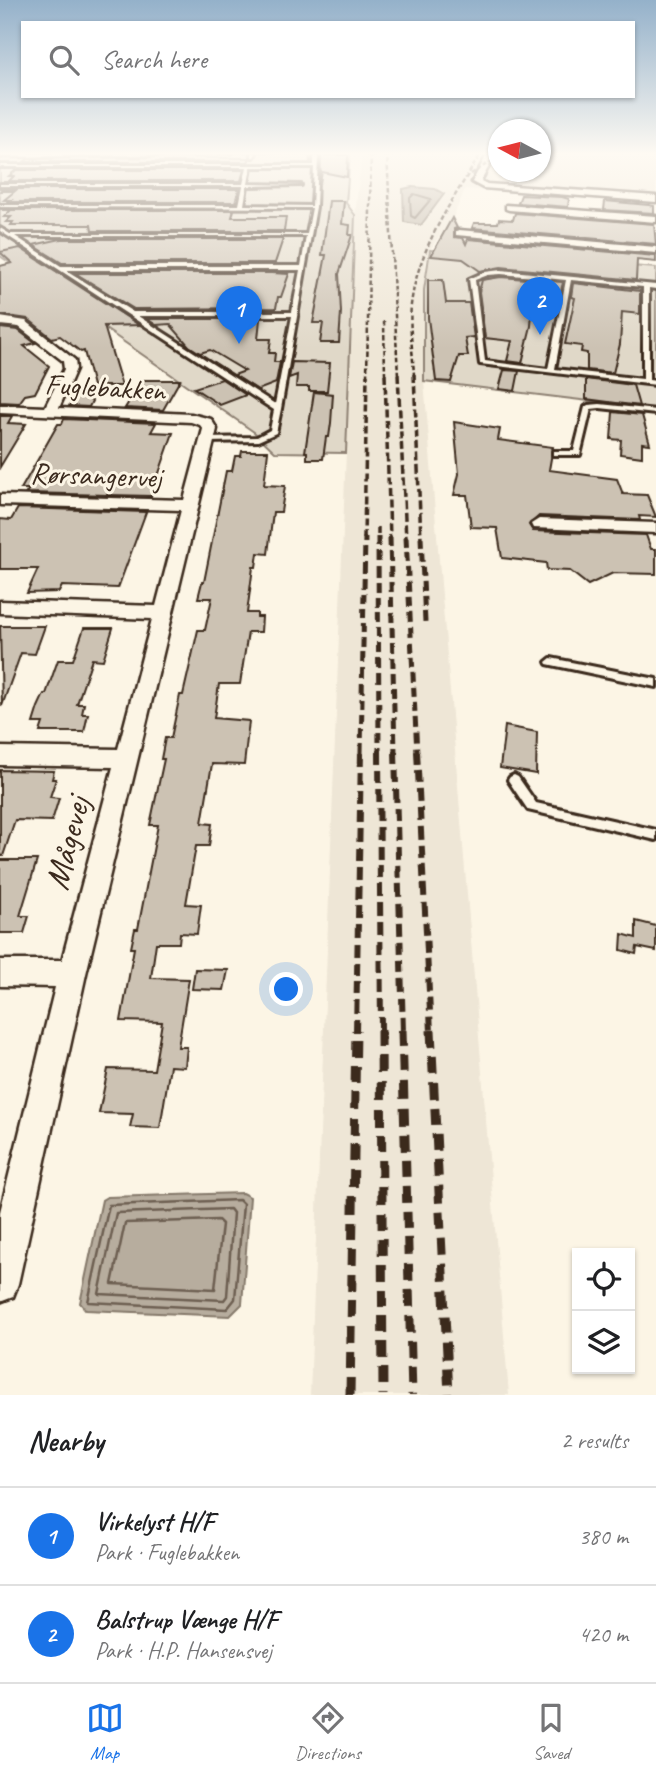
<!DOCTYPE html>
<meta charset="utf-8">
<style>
:root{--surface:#fff;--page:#f6f6f6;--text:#202124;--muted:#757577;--line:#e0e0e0;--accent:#1a73e8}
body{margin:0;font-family:Caveat,sans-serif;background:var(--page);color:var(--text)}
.controls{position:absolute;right:21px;bottom:21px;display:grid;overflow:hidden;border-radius:0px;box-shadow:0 2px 5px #0004}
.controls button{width:63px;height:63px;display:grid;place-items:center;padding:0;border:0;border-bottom:2px solid var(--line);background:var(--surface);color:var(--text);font:35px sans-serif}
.compass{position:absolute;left:488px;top:119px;width:63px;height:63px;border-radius:50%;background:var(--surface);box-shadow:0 2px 5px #0004;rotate:277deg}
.you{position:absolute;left:287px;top:990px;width:24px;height:24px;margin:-18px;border:5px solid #fff;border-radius:50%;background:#1a73e8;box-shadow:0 0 0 10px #1a73e833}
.badge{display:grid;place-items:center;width:46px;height:46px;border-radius:50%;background:var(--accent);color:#fff;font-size:23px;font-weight:700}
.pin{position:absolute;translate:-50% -58px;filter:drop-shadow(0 2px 4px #0008)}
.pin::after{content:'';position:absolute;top:37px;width:24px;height:21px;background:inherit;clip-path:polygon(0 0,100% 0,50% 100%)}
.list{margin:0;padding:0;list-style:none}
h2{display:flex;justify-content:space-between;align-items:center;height:91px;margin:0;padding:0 28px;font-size:30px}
h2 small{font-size:23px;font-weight:400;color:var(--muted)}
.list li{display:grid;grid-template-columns:46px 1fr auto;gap:21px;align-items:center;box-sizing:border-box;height:98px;padding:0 28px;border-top:2px solid var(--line)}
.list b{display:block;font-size:26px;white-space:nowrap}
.list p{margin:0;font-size:23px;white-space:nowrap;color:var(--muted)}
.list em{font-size:23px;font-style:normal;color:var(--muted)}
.icon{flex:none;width:38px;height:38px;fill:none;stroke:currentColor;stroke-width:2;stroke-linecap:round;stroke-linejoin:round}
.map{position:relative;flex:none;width:656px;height:1395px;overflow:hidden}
.search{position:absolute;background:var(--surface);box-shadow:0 2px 5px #0004;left:21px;right:21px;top:21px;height:77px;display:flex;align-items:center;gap:18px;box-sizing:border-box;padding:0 24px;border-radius:0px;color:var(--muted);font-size:26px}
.sheet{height:287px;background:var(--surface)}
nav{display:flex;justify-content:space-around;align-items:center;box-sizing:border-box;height:98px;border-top:2px solid var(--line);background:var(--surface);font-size:19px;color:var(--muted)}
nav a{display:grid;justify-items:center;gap:4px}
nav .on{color:var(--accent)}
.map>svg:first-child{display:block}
</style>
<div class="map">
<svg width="656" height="1395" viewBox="0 0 656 1395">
<rect width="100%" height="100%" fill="#fcf5e5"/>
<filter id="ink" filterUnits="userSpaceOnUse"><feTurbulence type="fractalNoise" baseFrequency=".0143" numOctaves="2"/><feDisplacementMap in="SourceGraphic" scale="14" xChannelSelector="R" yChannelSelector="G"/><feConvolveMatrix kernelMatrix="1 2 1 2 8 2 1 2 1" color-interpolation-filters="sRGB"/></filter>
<g filter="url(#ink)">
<path fill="#eee6d6" d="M362,153H498V172H540L541,153H656V204L465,189L454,215L430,250L426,261L424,290V381L509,1395H310L355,215Z"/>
<g fill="#e0d8c8" stroke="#8e8173" stroke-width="2">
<path d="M234,153H350L346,203L355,215L346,453L275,452L254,432L0,256V156Z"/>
<path d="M430,250L656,268V409L424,381V290Z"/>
</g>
<g fill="#b7ad9e" stroke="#85796b" stroke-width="2">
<path d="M412,187L435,189L444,194L421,225L404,222L403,189Z"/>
<path d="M242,1193L250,1197L242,1304L230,1316L86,1310L80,1303L102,1200L107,1197Z"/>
</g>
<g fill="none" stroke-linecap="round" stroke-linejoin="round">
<path stroke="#6d5e51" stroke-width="2" d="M414,194L431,199L415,218L411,216L410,198Z"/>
<g stroke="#6d5e51" stroke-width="2.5">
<path d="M239,1200L243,1204L235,1299L227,1309L88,1302L109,1205Z"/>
<path d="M230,1209L233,1213L227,1296L224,1300L99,1294L116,1213Z"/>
<path d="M218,1220L222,1224L215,1289L112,1284L125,1223Z"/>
</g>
</g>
<g fill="#ccc2b3" stroke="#3b2a1e" stroke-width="2">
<path d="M309,153H327L326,155H348L347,177L322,172L320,183L321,157L315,154L310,162Z"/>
<path d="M150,157L250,158L248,162H24L28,159Z"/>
<path d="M16,170H244L241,181H9L14,176H9Z"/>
<path d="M3,189H239L235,202H8L11,200H4L15,191H0Z"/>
<path d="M521,195L562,197L569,199L568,207L518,203Z"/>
<path d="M329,201H344L342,224L350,225L349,235H352L339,274L341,312L339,343H320L323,323H313L326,255H322Z"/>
<path d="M605,201L649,205L654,206V213L604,210Z"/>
<path d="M2,210H234L232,217H286L284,231H92L91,225H11L13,222H6L11,217H4L11,210Z"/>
<path d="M515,213L654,224L656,244L472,228L474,223H498L499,219L513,220Z"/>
<path d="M452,218L457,228L454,229V237L463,238L466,244L468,239L656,256V262L637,260L636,280L501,267L480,271L463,259L431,256Z"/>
<path d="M61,239H283L275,263H62L33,245Z"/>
<path d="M20,248L139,325L104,326L122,386H93L84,351L81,352L60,336L52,338L28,319L0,315V266L12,263L0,252Z"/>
<path d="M75,273H272L289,274L281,297H278L276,308L134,309Z"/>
<path d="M501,277L563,282L560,296L541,294L540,298L533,297L531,326L522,363L507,361L512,341L485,338L479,292L482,280Z"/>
<path d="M428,280H443L446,303H469L474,337L465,338L468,356H459L451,382L436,381L428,318Z"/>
<path d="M573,283L640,291V314L622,312L620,344L613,373L587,370V353L581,352L582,346L565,344L575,298L571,297Z"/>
<path d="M147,319H260L258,339H271L269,353H275L274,362H280L276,383L258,390L234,375L245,371L210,350L200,353L189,346L170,324L156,325Z"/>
<path d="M0,328L18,330L35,343L24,346L49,366L35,393L25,395L19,403L0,402Z"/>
<path d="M292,362L330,363L327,391H309V387H296L297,375L289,378Z"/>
<path d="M504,370L519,371L515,391L499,389Z"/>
<path d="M222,379L246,395L220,405L194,388Z"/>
<path d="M586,379L633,385L639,406L586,399Z"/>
<path d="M143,380H180L163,410L125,408Z"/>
<path d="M77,389L92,401L89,407L69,406Z"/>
<path d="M314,392L333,394L331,423L329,437H326L323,459H307V452H305Z"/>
<path d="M613,412L642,415L650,444L642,443V457L620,454L621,440L611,439Z"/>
<path d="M0,416H12L8,423L26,424L0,467Z"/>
<path d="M64,419L156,423L151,432L173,433L151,496L26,493L29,489H21L58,424H62Z"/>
<path d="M454,422L500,429L498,440L553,447L549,470L617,479L623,494L647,495L656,517L639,516L640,520L539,516L529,525L533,531L646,535L651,549H656V574L613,573L588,585L570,571L547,570L546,563L502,558L497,528L471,527L467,495H454L459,474Z"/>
<path d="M242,451H268L264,485L285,486L281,512H273L268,554L258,553L256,567H253L247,613H257V617H262L261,632H248L240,684H219L214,718L249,721L244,765L212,764L202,823L212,824L209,846H196L186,904L201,905L197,934L180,933L179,943H156L151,978L189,979L178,1047H187L185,1067L170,1066L160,1128L130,1127L133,1114L99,1113L108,1069L154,1070L162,1022L121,1021L134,948H131L135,929H138L158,825H150L164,759H161L165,738H171L180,695H183L198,630H205L212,598H198L202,582H204L226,471H232L235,456H241Z"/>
<path d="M18,508L146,512L118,588L62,586L59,592L27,593L38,569H0V519L11,520Z"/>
<path d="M0,626H45L35,654L21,653L2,706Z"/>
<path d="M84,628H113L103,660L92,659L77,704H84L82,714H88L84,732H40L43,723H33L38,707L44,694H46L58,660H73Z"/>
<path d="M505,726L537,732L536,774L500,768Z"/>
<path d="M0,770L54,771L52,779H56L50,797L59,798L52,821L15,820L3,856H0Z"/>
<path d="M0,860H37L20,916H29L24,933H0Z"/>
<path d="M636,921L656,926V951L637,947L636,954L621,950L622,934L636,938Z"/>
<path d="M195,969L228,970L224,990L192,989Z"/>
</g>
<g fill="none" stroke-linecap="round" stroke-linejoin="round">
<defs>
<g id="lane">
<path d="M252,153H256L254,157H252Z"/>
<path d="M316,156L318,157L316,207L281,409L276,433L258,441L207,442L203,440L207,438L257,437L270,430L274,410L0,231V228L10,234H307L312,208L0,207V205H239L243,186H0V184H243L247,167H0V165H314V157ZM251,167H314L312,206L244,205L247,186L301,185L248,184ZM15,236H306L301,266H61ZM66,270H300L292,312H133ZM138,316H292L275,404Z"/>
<path d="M501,270L656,285V289L649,288V380L656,381V385L480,364L469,279L485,272ZM501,274L566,280L548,369L485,361L475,280L488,275ZM571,280L643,287V379L555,369Z"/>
<path d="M600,404L656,410V414L600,408L591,409L580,455H553V451H574L585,407L588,405Z"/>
<path d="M551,658L656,679V687L547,664L546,662Z"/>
<path d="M514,775L518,777L536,803L656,830V840L528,810L508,780L510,777Z"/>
</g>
<g id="street">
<path d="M0,153H232L0,157Z"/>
<path d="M488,153H496L481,181L487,184L656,196V202L483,188L472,182Z"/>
<path d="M506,205L656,216V222L509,210L506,209Z"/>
<path d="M459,230L656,247V253L456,235V231Z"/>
<path d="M0,317L26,321L75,360L76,369L59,408L191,414L211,419L217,429L86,974L18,1284L13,1297L0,1302V1212L55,987L0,986V960H62L113,767L0,765V747L118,749L152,619L0,613V601L156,606L181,510L0,505V495L184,500L203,429L200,425L191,422L0,413V405L45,407L64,369L63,361L19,327L0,325Z"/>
<path d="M539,519L656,523V533L533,528L531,524Z"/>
</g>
</defs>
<use href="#lane" stroke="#3b2a1e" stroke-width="6"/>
<use href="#street" stroke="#3b2a1e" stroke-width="5"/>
<use href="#lane" fill="#fcf5e5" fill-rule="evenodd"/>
<use href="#street" fill="#fcf5e5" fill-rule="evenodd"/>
<g stroke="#3b2a1e" stroke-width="2.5" stroke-dasharray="4.5 2.5" stroke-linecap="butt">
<path d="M387,153L398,376"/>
<path d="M471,174L498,157"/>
<path d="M384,321L385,376"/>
<path d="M367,376L371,153"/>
<path d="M414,376C413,353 409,328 411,305C418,247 452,202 481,153"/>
</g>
<g stroke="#3b2a1e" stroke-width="3.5" stroke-dasharray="8 3.5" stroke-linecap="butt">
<path d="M385,374L390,539"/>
<path d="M398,374L406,539"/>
<path d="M414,374L421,539"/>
<path d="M378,527V539"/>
<path d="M364,539L367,374"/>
</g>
<g stroke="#3b2a1e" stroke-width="5" stroke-dasharray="10 5" stroke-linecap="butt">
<path d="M378,537L379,753"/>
<path d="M390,537L395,753"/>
<path d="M406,537L417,753"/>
<path d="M421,537L425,622"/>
<path d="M361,753L365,537"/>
</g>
<g stroke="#3b2a1e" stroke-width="6" stroke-dasharray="13 6" stroke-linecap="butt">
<path d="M379,751L381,1032"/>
<path d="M395,751L403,1032"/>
<path d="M417,751L431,1032"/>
<path d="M356,1032L361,751"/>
</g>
<g stroke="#3b2a1e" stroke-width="9" stroke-dasharray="17 9" stroke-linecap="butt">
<path d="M381,1030L383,1395"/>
<path d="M402,1030L412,1395"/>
<path d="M431,1030L449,1395"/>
<path d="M350,1395L356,1030"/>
</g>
</g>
</g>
<linearGradient id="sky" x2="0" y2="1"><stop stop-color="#94b1ca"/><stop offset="0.44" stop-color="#fefaf3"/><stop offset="1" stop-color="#fefaf3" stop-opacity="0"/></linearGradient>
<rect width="656" height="349" fill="url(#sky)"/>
<g text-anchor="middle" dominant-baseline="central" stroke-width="6" stroke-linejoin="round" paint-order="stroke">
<g font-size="30" fill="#3b2a1e" stroke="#fcf5e5">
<text transform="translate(105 387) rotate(3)">Fuglebakken</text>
<text transform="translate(96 475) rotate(2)">Rørsangervej</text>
</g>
<g font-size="35" fill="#3b2a1e" stroke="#fcf5e5">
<text transform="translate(67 843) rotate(-76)">Mågevej</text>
</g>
</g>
</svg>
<div class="controls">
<button><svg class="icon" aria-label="locate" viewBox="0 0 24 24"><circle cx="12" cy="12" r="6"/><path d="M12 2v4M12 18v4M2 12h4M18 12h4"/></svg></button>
<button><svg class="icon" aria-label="layers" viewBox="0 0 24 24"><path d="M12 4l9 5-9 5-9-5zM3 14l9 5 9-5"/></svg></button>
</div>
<svg class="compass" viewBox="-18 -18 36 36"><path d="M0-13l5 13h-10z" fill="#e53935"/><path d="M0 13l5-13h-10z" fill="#757577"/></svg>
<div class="you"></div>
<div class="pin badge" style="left:239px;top:344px">1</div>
<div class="pin badge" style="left:540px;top:335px">2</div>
<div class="search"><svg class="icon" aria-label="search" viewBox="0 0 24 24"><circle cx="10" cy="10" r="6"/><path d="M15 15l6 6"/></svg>Search here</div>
</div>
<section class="sheet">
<h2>Nearby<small>2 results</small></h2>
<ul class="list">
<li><span class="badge">1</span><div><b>Virkelyst H/F</b><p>Park · Fuglebakken</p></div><em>380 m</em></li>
<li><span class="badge">2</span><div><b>Balstrup Vænge H/F</b><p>Park · H.P. Hansensvej</p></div><em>420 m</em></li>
</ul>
</section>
<nav>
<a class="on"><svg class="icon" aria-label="map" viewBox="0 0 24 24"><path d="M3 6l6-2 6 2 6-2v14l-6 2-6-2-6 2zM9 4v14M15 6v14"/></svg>Map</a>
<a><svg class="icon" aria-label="directions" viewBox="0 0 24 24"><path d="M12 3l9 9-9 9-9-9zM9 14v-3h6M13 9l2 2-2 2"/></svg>Directions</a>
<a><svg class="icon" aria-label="saved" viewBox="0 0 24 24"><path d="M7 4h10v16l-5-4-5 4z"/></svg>Saved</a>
</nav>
